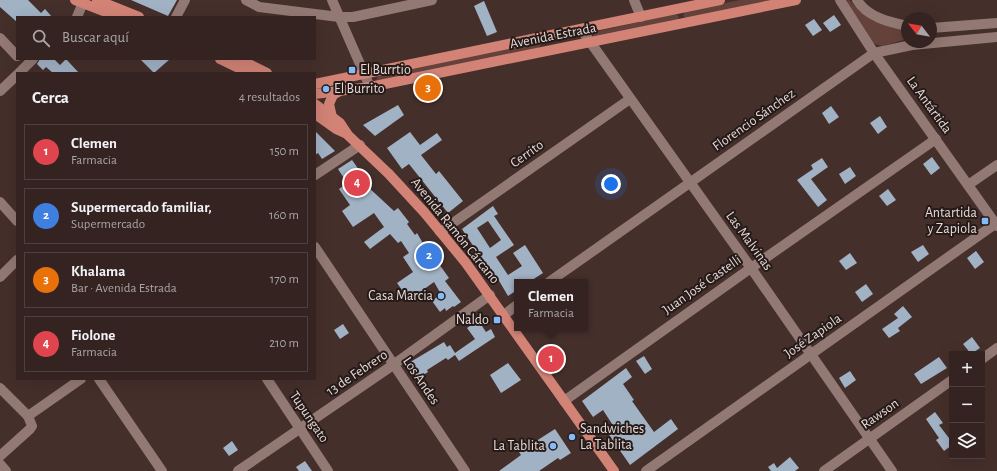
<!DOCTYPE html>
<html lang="es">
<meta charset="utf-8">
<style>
:root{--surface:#342320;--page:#3c2b29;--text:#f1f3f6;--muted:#a9a4a5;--line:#4e403e;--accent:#d6ab8b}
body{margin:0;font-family:"Alegreya Sans",sans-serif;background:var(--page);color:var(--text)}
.controls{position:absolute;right:12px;bottom:12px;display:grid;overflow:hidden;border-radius:0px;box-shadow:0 4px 16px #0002}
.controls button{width:36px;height:36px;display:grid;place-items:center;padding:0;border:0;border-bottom:1px solid var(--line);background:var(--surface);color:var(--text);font:20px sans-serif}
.compass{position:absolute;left:901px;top:12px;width:36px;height:36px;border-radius:50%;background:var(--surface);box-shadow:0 4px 16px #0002;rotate:301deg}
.you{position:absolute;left:611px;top:184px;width:14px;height:14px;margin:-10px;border:3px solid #fff;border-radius:50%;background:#1a73e8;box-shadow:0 0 0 6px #1a73e833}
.badge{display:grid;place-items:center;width:26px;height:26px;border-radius:50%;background:var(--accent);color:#fff;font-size:13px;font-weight:700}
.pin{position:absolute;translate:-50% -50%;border:2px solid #fff;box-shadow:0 1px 4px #0006}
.popup{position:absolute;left:514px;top:279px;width:74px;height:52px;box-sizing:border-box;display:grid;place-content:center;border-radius:0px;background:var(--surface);filter:drop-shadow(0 1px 3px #0005);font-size:13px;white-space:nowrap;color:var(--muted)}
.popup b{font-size:15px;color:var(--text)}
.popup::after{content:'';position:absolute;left:50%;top:100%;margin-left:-8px;border:8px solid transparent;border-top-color:var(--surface)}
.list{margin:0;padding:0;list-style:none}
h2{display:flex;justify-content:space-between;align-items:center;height:52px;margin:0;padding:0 16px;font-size:17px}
h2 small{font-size:13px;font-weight:400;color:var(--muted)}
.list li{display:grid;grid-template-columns:26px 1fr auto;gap:12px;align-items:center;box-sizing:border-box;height:56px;margin:0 8px 8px;padding:0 8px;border:1px solid var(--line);border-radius:0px}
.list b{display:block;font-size:15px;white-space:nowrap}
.list p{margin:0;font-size:13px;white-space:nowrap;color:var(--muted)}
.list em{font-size:13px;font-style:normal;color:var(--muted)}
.icon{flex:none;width:22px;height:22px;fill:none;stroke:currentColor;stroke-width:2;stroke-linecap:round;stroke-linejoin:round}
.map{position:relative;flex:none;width:997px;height:471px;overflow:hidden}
.search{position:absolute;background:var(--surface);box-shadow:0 4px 16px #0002;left:16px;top:16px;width:300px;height:44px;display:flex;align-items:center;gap:10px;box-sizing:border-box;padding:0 14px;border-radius:0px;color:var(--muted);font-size:15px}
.panel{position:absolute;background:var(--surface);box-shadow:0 4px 16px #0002;left:16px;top:72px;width:300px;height:308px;border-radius:0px}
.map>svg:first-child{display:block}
</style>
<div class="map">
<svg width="997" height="471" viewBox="0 0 997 471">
<rect width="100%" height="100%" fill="#452f2b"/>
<g fill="#64413b">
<path d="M740,0H778L685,18L683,15L686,11Z"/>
<path d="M849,0C863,17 886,27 907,31V39L882,46L872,43L845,1Z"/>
<path d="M675,14L679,16L678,19L593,38V36L595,32Z"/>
<path d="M539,41L541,45L538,48L379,83L376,81L378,76Z"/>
</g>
<g fill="#a1b2c5" fill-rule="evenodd">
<path d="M0,0H28L41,13L45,9L52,17H17V22L0,7Z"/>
<path d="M131,0H177L168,16Z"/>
<path d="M484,1L497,32L487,36L474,6Z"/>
<path d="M834,15L841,25L830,32L823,23Z"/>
<path d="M814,19L822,30L813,36L805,25Z"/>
<path d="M40,59H54L60,65L66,59L79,73H53L46,67L43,70L37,64Z"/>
<path d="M140,59H170L154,73Z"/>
<path d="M398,105L404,115L375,136L363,125Z"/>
<path d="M831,106L839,117L829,124L822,113Z"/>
<path d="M880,116L887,127L878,134L870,123Z"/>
<path d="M315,131L335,151L322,159L318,153L315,155Z"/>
<path d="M410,132L420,145L437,133L442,140L421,155L436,174L439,171L463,201L448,213L409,164L402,169L387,148Z"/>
<path d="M932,157L940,168L931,175L923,164Z"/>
<path d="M822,158L828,167L811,179L827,200L818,207L797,180L813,169L811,165Z"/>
<path d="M352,160L369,184L367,186L394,211L398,208L409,222L407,224L415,235L417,233L432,259L434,257L449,278L445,281L461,302L454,307L453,306L446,311L445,308L440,312L432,301L441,294L434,282L409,300L397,283L413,272L403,257L409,253L401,241L398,243L390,234L370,249L364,242L384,227L374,213L353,227L342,211L350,205L339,189L347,183L338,169Z"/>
<path d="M850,167L856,176L845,184L839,174Z"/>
<path d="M888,189L896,200L887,206L879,196Z"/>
<path d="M493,206L498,214L494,216L514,245L496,257L508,275L522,266L513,253L525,245L543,273L529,282H517V290L508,296L498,279L495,281L478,258L480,256L462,229ZM488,221L501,240L490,248L477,228Z"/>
<path d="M923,245L929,254L918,262L911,252Z"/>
<path d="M976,251L984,262L975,269L967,258Z"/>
<path d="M850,253L857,263L846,270L839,261Z"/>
<path d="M866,284L873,294L862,302L855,292Z"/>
<path d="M903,306L912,317L898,328L900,331L889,338L882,329L898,318L894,314Z"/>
<path d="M478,320L486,332L491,329L495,337L459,361L455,355L448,360L446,358L427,370L428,372L417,379L407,364L444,342L447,347L450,345L455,353L475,339L467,328Z"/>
<path d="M343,324L349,333L340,339L334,330Z"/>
<path d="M972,337L980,348L971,354L963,344Z"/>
<path d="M644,356L652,369L645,374L636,361Z"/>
<path d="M939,357L947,368L921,384L914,374Z"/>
<path d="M508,363L521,380L501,393L490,375Z"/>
<path d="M626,368L632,377L623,384L634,400L632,401L654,432L671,419L678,429L630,465L607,432L614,427L603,410L593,417L582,401Z"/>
<path d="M850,371L856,380L845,388L839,378Z"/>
<path d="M935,412L943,423L939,425L952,442V445L944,451L936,440L939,438L926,419Z"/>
<path d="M555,429L571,453L560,460L558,458L539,471H499L521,455L519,452Z"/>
<path d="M232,441L238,450L229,456L223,448Z"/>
<path d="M790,457L799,468L795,471H771L768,467L774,463L777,468Z"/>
<path d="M305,461L312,471H299L296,467Z"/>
</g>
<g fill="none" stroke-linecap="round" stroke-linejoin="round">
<g stroke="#937974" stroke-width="10">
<path d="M246,0L259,7L339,17H353L432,0"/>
<path d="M332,0L370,87"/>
<path d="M634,0L641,17"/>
<path d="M840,0L874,53L997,226"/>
<path d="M857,0C867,17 889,22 907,26"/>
<path d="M77,17L84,0"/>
<path d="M176,17L185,0"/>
<path d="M931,28L997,23"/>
<path d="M581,29L751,268L892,471"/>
<path d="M0,38L17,56"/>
<path d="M19,73L33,59"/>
<path d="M0,91L17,75"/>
<path d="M315,175L360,145"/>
<path d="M968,185L997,165"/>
<path d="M0,202L17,221"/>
<path d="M440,232L630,99"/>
<path d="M315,247L465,471"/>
<path d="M0,277L17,260"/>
<path d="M549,282L874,53L912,45L997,37"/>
<path d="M504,315L517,305"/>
<path d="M982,359L997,348"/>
<path d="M99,379L162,471"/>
<path d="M267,379L328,471"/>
<path d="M0,388L28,416L81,379"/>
<path d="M564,401L751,268L936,139"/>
<path d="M0,456L30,429L32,426L28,416"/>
<path d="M0,464L6,471"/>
<path d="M238,471L393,365L490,295"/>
<path d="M646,471L995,224"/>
<path d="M824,471L952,380"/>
</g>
<g stroke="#d28376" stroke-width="10">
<path d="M75,0L119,17"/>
<path d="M97,0L139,17"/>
<path d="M220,59L249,73"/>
<path d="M239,59L267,73"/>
<path d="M315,84L720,0"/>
<path d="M315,94L370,87L796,0"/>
<path d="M315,104L340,123L348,135L388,173L424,212L466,263L614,471"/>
<path d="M315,114L336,129L347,134"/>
<path d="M332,117L329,104L333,95L340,91"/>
</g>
</g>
<g fill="#84bcfb" stroke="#241a18" stroke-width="1.5">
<rect x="348" y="66" width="8" height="8" rx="2"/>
<circle cx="326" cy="89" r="4"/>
<rect x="981" y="217" width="8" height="8" rx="2"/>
<circle cx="441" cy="296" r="4"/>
<rect x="493" y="316" width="8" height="8" rx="2"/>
<circle cx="572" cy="437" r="4"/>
<circle cx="553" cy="446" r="4"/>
</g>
<g text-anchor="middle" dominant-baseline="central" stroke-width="4" stroke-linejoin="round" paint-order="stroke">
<g font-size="14" fill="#e8d9d6" stroke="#241a18">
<text transform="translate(553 36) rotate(-11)">Avenida Estrada</text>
<text transform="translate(929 105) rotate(54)">La Antártida</text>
<text transform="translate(754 120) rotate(-35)">Florencio Sánchez</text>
<text transform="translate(527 154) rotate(-35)">Cerrito</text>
<text transform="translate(455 231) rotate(51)">Avenida Ramón Cárcano</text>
<text transform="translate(749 241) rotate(54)">Las Malvinas</text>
<text transform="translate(702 285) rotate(-35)">Juan José Castelli</text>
<text transform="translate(813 336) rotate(-35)">José Zapiola</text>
<text transform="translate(357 373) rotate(-34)">13 de Febrero</text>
<text transform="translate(421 381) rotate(56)">Los Andes</text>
<text transform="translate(880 414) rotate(-35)">Rawson</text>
<text transform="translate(309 417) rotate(56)">Tupungato</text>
</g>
<g font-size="14" fill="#e8d9d6" stroke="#241a18" text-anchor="end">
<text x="360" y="70" text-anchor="start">El Burrtio</text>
<text x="334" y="89" text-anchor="start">El Burrito</text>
<text x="977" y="213">Antartida<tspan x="977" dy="16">y Zapiola</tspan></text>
<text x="433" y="296">Casa Marcia</text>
<text x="489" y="320">Naldo</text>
<text x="580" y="429" text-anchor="start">Sandwiches<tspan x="580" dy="16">La Tablita</tspan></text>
<text x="545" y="446">La Tablita</text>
</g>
</g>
</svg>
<div class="controls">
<button>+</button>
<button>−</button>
<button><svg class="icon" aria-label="layers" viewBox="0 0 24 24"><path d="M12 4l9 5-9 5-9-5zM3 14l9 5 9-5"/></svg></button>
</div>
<svg class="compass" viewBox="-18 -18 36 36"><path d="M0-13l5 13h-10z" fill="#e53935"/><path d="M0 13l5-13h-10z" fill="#a9a4a5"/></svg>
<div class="you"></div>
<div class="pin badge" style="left:551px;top:359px;background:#e0444e">1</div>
<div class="popup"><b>Clemen</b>Farmacia</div>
<div class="pin badge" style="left:429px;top:256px;background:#3f7fe0">2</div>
<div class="pin badge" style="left:428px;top:88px;background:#e8710a">3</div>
<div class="pin badge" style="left:357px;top:183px;background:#e0444e">4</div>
<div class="search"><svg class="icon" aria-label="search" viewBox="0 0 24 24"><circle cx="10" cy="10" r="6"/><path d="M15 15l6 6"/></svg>Buscar aquí</div>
<section class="panel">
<h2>Cerca<small>4 resultados</small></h2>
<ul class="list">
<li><span class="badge" style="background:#e0444e">1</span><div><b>Clemen</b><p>Farmacia</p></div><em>150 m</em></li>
<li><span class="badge" style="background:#3f7fe0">2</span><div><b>Supermercado familiar,</b><p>Supermercado</p></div><em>160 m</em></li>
<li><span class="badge" style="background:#e8710a">3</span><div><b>Khalama</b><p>Bar · Avenida Estrada</p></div><em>170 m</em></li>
<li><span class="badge" style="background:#e0444e">4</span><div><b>Fiolone</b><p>Farmacia</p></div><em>210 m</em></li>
</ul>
</section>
</div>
